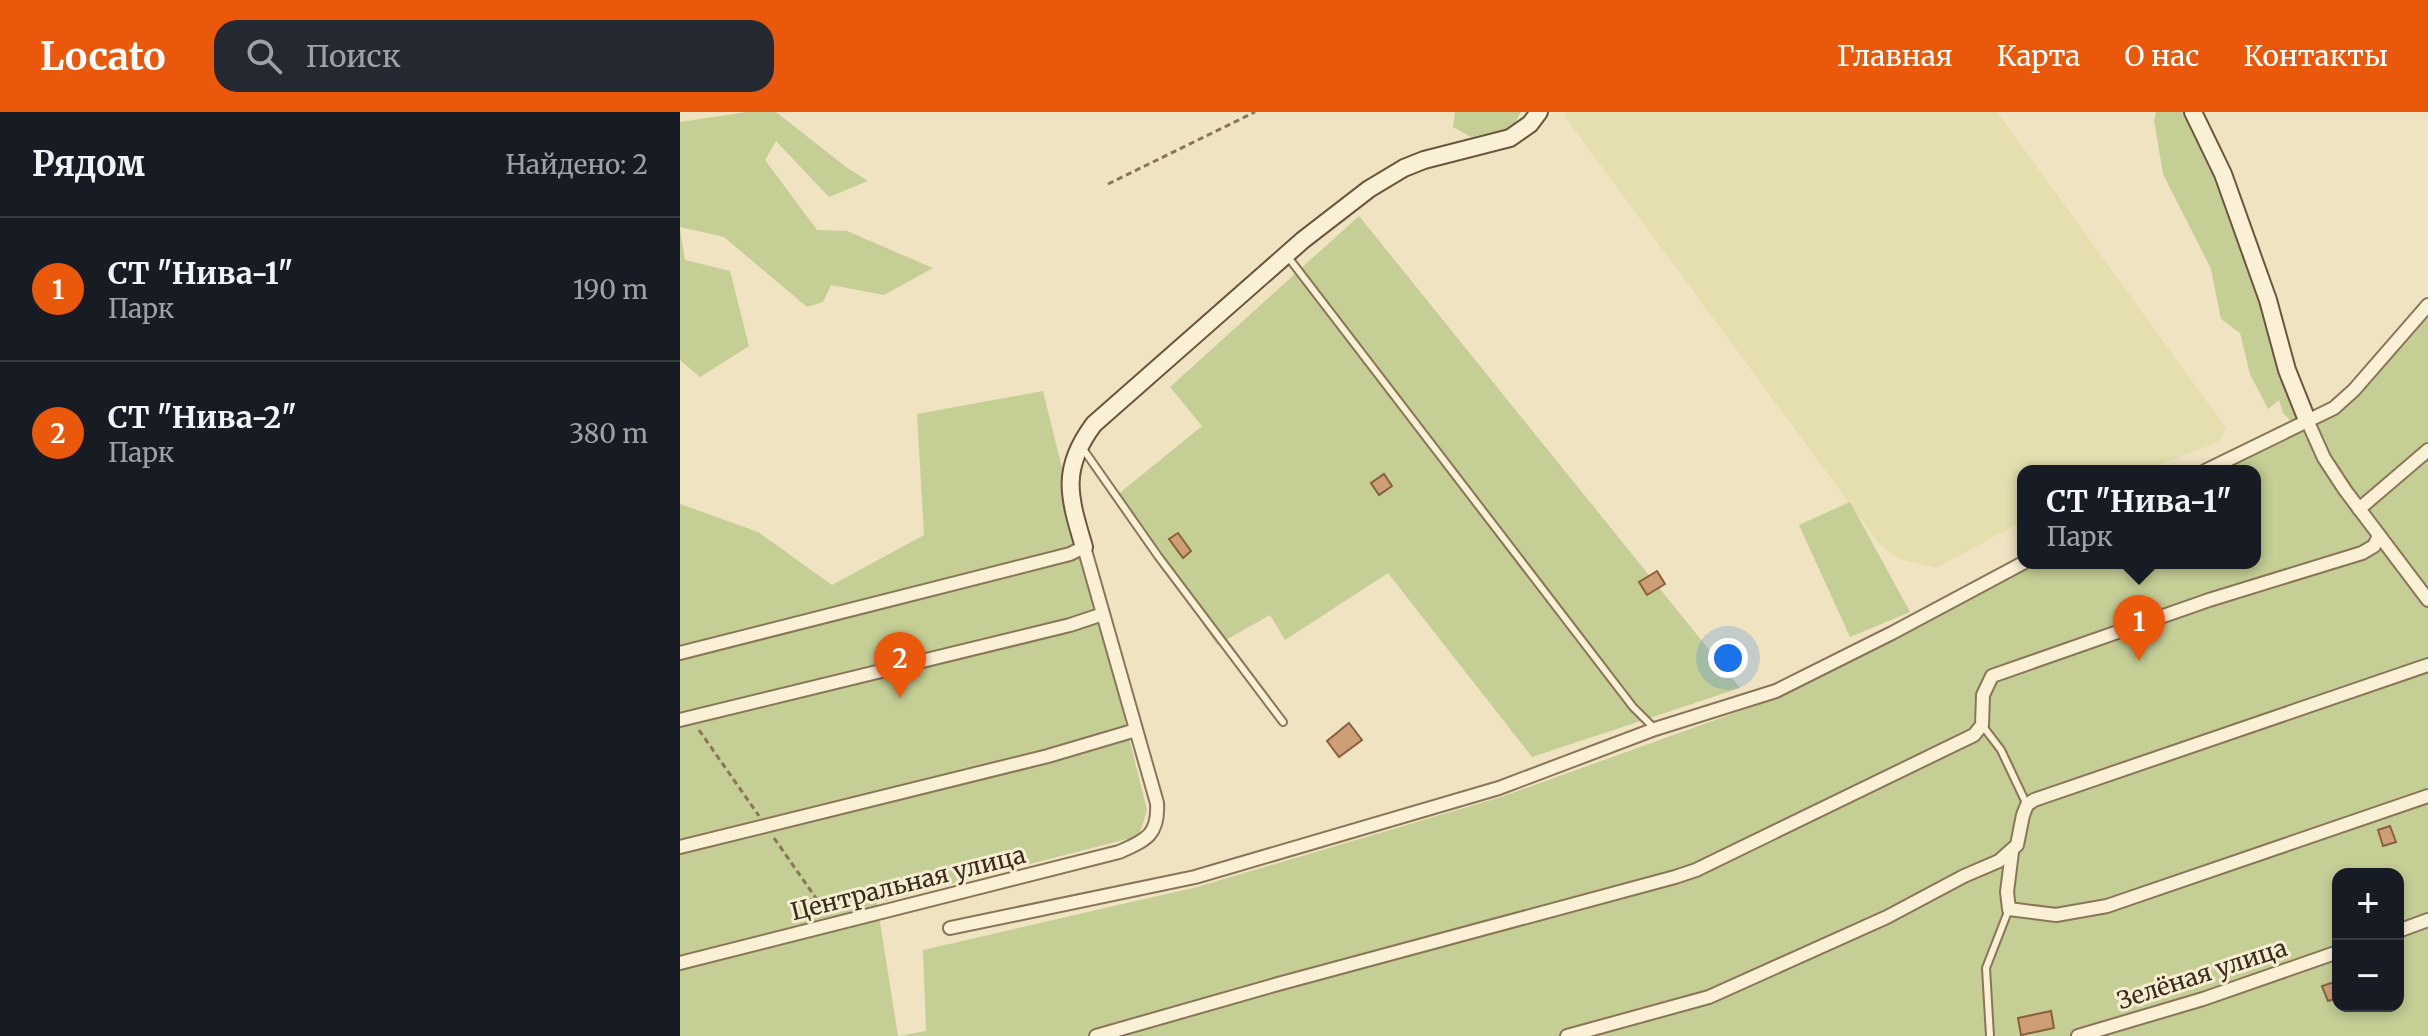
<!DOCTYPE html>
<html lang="ru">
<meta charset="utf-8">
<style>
:root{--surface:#171b24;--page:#242831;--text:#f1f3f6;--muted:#9ea1a6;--line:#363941;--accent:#ea580c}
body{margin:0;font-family:Merriweather,serif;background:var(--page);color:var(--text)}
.controls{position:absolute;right:24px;bottom:24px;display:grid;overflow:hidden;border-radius:16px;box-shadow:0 4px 12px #0003}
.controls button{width:72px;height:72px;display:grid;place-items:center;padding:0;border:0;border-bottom:2px solid var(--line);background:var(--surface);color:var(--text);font:40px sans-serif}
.you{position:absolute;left:1048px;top:546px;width:28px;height:28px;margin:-20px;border:6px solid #fff;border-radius:50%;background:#1a73e8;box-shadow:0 0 0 12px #1a73e833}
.badge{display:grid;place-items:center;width:52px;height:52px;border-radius:50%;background:var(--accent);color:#fff;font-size:26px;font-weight:700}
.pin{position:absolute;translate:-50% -66px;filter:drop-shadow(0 2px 4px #0008)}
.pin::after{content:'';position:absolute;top:42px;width:28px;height:24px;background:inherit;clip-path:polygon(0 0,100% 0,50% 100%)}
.popup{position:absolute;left:1337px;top:353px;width:244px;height:104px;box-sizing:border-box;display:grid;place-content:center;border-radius:16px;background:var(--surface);filter:drop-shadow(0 2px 6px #0005);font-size:26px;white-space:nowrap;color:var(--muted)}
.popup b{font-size:30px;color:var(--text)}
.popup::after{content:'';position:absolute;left:50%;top:100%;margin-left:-16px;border:16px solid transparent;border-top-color:var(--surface)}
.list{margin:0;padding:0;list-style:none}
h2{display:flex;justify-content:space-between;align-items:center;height:104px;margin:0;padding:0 32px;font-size:34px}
h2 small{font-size:26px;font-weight:400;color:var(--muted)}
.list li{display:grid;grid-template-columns:52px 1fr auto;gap:24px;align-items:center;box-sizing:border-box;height:144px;padding:0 32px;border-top:2px solid var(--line)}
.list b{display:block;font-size:30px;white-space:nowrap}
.list p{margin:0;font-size:26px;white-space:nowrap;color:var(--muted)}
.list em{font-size:26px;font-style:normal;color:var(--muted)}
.icon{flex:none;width:44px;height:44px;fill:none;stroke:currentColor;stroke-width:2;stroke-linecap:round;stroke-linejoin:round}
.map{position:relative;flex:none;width:1748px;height:924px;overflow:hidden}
header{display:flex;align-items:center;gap:48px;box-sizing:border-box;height:112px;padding:0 40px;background:var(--accent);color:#fff}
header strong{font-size:38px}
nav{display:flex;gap:44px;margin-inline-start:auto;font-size:28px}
.search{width:560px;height:72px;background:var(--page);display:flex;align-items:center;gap:20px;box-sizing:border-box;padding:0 28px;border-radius:24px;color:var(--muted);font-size:30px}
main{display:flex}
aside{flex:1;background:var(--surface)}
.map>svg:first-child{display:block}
</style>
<header>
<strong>Locato</strong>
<div class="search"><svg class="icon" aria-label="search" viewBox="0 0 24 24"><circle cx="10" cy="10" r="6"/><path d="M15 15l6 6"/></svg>Поиск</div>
<nav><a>Главная</a><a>Карта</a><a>О нас</a><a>Контакты</a></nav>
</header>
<main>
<aside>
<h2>Рядом<small>Найдено: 2</small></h2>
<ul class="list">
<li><span class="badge">1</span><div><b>СТ &quot;Нива-1&quot;</b><p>Парк</p></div><em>190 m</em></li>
<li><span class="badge">2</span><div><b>СТ &quot;Нива-2&quot;</b><p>Парк</p></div><em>380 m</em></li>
</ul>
</aside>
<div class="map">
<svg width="1748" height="924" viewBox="0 0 1748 924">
<rect width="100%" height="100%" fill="#efe3c2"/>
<path fill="#e5deaf" d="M888,0H1317L1546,316L1539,330L1463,359H1343V409L1256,456L1219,447L1201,434L885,5Z"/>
<g fill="#c5ce95" fill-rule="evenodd">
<path d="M67,0H96L166,55L188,69L149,85L96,29L85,48L137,118L167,119L253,156L204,183L151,173L143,190L127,195L44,125L0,115V10Z"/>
<path d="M775,0H841L832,16L791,25L773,15Z"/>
<path d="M1476,0H1502L1511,9L1537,62L1620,307L1614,312L1603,301L1599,288L1588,297L1570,262L1560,221L1541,207L1531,157L1483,62L1474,8Z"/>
<path d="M679,104L1060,576L852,645L708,461L605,528L590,503L537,533L436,384L522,314L490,275Z"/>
<path d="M0,117L5,148L50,159L69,234L20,265L0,248Z"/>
<path d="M1748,204V924H219L246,919L243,838L517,775L821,685L1099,585L1242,513L1351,451H1575V359H1537L1624,319L1671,290ZM1658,762H1718V894H1658Z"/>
<path d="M363,279L467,698L459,724L197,791L218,924H0V392L78,420L152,473L244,423L237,302Z"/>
<path d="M1170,390L1230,500L1170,525L1119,413Z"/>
</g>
<g fill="#ce9f77" stroke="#895f3e" stroke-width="2">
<path d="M704,362L712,374L699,383L691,371Z"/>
<path d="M498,421L511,439L503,446L489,427Z"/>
<path d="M977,459L985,472L967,483L959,470Z"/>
<path d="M669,611L682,628L659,645L647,629Z"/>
<path d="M1710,714L1716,730L1703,734L1698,718Z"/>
<path d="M1654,870L1658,886L1648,889L1642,874Z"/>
<path d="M1371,899L1374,916L1341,923L1338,906Z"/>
</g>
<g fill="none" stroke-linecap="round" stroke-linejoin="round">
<defs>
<g id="lane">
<path d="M608,145L953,595L974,616"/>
<path d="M401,334L478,444L603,610"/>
<path d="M1302,613L1321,638L1347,693"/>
<path d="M1310,924L1306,856L1329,797"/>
</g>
<g id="street">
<path d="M1627,308L1644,346L1665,378L1748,488"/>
<path d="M1525,359L1654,296L1674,278L1748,193"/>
<path d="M1679,397L1748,338"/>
<path d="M0,541L390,442L404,435L477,691C479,723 466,728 439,740L0,851"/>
<path d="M0,608L390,513L423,502"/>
<path d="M0,735L368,644L456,618"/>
<path d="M1332,740L1327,780L1329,797L1376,803L1427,794L1748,684"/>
<path d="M270,816L515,765L819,676L975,617L1096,579L1212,521L1343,451"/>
<path d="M1718,819L1748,808"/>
<path d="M416,924L598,872L995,765L1016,758L1294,623L1302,613L1303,583L1312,564L1529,488L1682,441L1694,434L1699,424"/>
<path d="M887,924L1029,885L1207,805L1284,764L1319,749L1337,733L1343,703L1347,693L1354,688L1748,553"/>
<path d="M1398,924L1523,887L1658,840"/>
</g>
<g id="secondary">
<path d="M1513,0L1543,62L1588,188L1607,258L1627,308"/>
<path d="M404,435C389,385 380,357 414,312L623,128L689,77L724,56L744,48L830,26L850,12L859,0"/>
</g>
</defs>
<use href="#lane" stroke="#8a7559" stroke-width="10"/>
<use href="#street" stroke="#8a7559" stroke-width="16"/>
<use href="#secondary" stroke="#6b553c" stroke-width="20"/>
<g stroke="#8a7559" stroke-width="3" stroke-dasharray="6 4" stroke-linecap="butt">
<path d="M428,72L575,0"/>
<path d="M19,618L79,704"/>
<path d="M94,726L147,802"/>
</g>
<use href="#lane" stroke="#faf0d5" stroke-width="6"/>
<use href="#street" stroke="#faf0d5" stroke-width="12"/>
<use href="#secondary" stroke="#faf0d5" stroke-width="16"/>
</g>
<g text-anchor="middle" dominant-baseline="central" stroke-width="6" stroke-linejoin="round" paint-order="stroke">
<g font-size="24" fill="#392c1d" stroke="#f6edd2">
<text transform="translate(228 771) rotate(-14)">Центральная улица</text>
<text transform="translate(1522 862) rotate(-18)">Зелёная улица</text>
</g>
</g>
</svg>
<div class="controls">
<button>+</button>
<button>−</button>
</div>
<div class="you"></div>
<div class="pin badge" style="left:1459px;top:549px">1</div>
<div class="popup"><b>СТ &quot;Нива-1&quot;</b>Парк</div>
<div class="pin badge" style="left:220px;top:586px">2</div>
</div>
</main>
